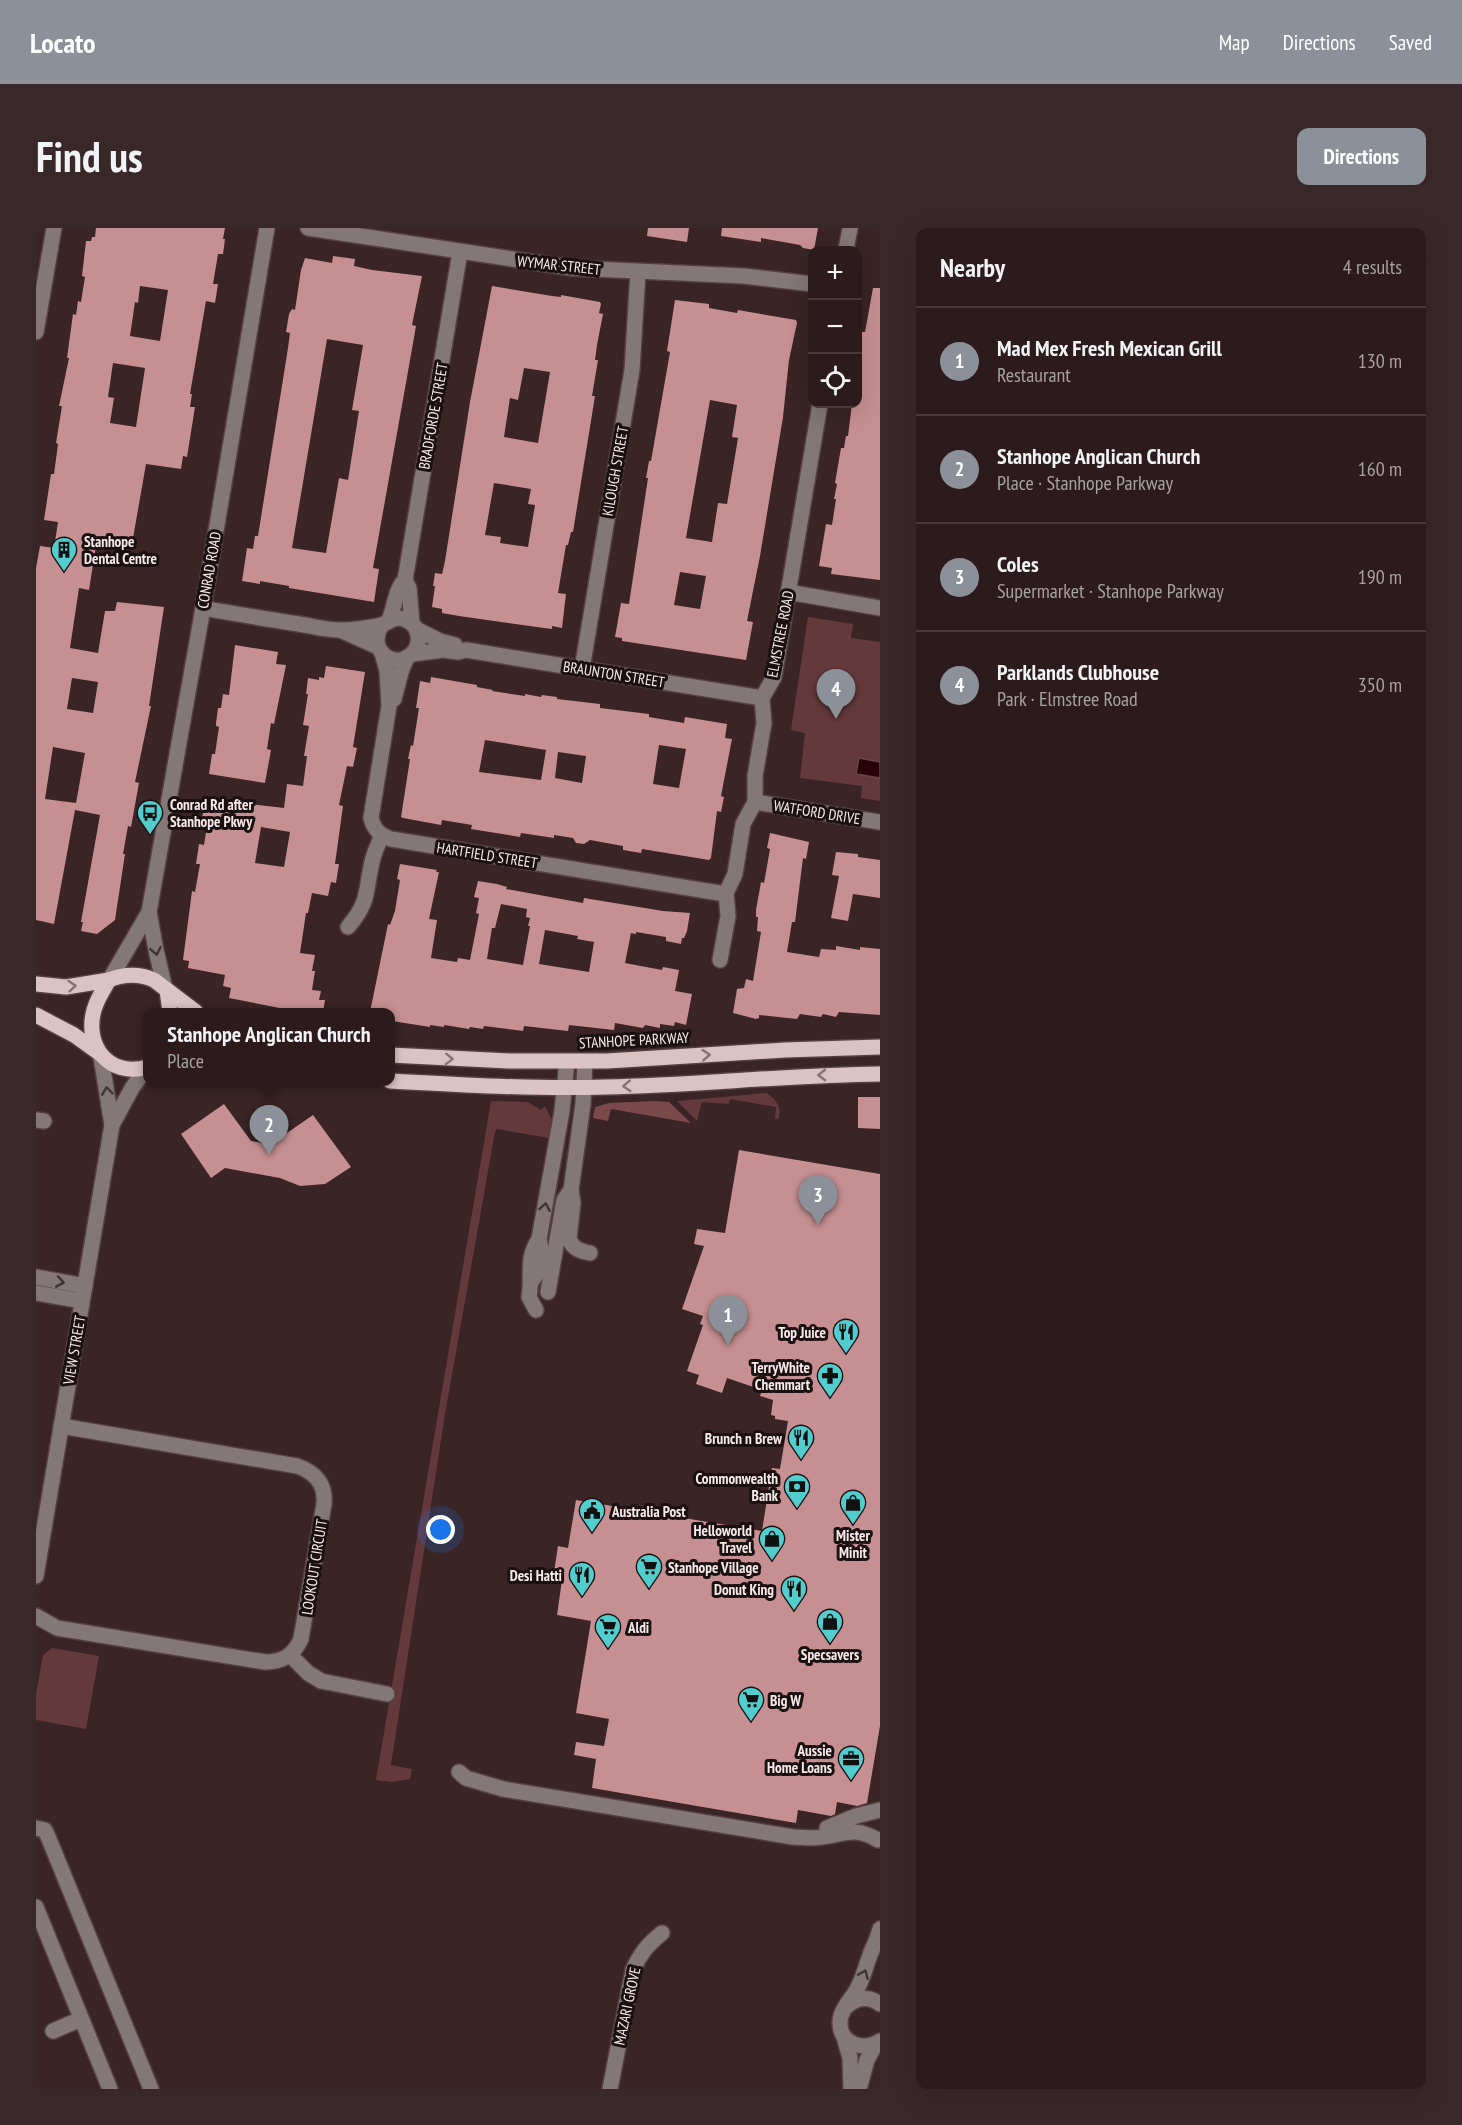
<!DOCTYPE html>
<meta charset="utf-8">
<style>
:root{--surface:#2c1b1c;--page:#382829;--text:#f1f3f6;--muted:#a6a1a3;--line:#48393b;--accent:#8c9099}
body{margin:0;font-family:"PT Sans Narrow",sans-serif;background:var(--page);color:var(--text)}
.controls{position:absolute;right:18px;top:18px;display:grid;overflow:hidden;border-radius:12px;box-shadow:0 6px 24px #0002}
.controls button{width:54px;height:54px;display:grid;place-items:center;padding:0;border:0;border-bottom:2px solid var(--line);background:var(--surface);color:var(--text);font:30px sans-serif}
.you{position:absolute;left:405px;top:1302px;width:21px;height:21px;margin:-15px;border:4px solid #fff;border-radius:50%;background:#1a73e8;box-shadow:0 0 0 9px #1a73e833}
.badge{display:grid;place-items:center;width:39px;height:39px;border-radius:50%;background:var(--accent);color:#fff;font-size:20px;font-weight:700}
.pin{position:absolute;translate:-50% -50px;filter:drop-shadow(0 2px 3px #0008)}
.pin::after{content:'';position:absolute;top:32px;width:21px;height:18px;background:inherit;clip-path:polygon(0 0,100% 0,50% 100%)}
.popup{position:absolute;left:107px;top:780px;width:252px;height:78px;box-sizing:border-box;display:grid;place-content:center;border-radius:12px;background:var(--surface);filter:drop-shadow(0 2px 4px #0005);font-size:20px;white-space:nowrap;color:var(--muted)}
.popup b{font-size:22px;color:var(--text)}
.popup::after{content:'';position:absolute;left:50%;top:100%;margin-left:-12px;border:12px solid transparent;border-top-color:var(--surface)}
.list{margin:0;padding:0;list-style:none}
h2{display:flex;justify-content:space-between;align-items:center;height:78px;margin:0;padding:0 24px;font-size:26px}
h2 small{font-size:20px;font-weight:400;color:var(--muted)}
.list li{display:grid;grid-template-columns:39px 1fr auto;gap:18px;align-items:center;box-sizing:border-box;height:108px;padding:0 24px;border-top:2px solid var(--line)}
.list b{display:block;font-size:22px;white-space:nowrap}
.list p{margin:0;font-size:20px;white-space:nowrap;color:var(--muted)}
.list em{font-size:20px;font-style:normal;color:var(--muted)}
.icon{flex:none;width:33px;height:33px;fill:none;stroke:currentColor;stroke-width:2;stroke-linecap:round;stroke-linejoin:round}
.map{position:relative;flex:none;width:844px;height:1861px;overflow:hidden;border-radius:12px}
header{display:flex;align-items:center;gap:36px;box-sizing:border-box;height:84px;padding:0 30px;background:var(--accent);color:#fff}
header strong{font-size:28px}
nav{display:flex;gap:33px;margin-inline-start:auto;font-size:21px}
.intro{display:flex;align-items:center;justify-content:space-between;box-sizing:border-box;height:144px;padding:0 36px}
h1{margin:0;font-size:42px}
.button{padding:15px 27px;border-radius:12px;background:var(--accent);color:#fff;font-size:21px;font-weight:700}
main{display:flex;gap:36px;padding:0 36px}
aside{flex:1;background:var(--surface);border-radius:12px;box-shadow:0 6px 24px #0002}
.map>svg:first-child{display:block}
</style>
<header>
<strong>Locato</strong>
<nav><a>Map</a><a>Directions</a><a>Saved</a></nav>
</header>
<div class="intro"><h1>Find us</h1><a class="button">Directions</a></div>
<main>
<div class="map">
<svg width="844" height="1861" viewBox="0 0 844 1861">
<rect width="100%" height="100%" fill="#3a2425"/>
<g fill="#64393c">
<path d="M772,389L817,396L815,410L844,414V573L825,570L826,558L764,550L769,505L755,502Z"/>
<path d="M731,865C740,872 747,880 742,891H739L740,879L694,871L693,876L666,874L661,893L641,873Z"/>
<path d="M455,873L492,874L505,882L509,878L516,892L513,910L461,901L459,904L409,1186L355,1537L376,1541L374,1551L356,1554L340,1552Z"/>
<path d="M16,1420L63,1428L50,1501L0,1492V1466L7,1427Z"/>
</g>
<path fill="#7a494c" d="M618,873L633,874L655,895L575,881L572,893L557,890L559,879L573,875Z"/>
<path fill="#280107" stroke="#67474b" stroke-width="1.5" d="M823,530L844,534V550L820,546Z"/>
<g fill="#c68f91" fill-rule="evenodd">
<path d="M60,0H189L187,11H189L187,26H182L177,56H182L179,75L170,73L154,166H156L154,179H159L151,229L147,228L145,241L110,236L96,316L61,311L53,362L43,360L34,420L62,425L69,383H79L81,374L128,379L113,478H115L99,554L103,555L95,599L92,598L87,626H89L79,692L61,706L45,703L47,694H45L64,587L39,582L18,696L0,692V340L4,318L18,320L22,294L8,292L15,246H18L22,216L20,215L26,178H23L33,130H31L37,86L40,87L42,73L45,74L49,49L46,48L50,13H55L56,9H59ZM104,58L132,62L124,113L94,108L99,74L102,75ZM77,135L109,140L100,199L74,195L78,170L72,169ZM36,450L62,454L57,485L31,481ZM17,519L49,525L40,575L9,571Z"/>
<path d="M612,0H653L651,14L611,8Z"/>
<path d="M686,0H782L778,22L767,20L764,17L725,10V14L685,8Z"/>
<path d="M297,28L319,31L318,38L336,42L386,48L376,97L380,98L376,121L337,340L343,341L338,374L253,360V358L224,353V356L206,353L211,320L217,321L219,308H222L252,120L254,105L250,104L253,86L256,81L259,82L265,42L269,30L296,35ZM291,111L327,117L316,182L323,183L312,252L303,250L290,325L256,320Z"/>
<path d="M456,58L516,68L525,69V67L564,74L565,76L563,85L567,86L561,117L559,132H562L556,168H559L537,304H535L532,317H530L522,365L530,366L526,400L516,398V401L508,400L423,388L406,385V381L396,379L399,358H397L399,345L406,346L409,333L434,174ZM488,140L514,144L502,215L468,209L474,170L482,172ZM458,255L495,261L492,276L499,277L492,319L464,315L465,309L449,307Z"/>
<path d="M837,60H844V352L795,346L796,340L783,338L790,296L796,297L800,271H798L801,256L799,255L805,220H808L810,208H812L816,176H822V121L826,104H829Z"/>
<path d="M639,72L673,76V80L701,85L702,82L760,92L761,95L753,132L747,189L724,328L711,393L717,394L710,432L586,413V410L579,409L585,375L593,376L612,250H610L613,233H615L634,124L631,123ZM674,172L701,177L696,209L702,210L691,276L682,275L676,314L650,310ZM644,344L670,348L664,381L638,377Z"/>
<path d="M199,417L242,424L240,436L250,437L238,496L235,495L231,521L235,522L229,555L173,546L176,526H179L183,499L180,498V495L182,480H185L187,466L193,467Z"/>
<path d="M290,438L329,444L317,519L321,520L317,539L311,538L303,577L307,578L299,636H303L300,655L295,654L292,668L276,665L272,685H270L264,725L279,727L276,743H279L276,762L285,763L283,772H289L287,784H264L193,770L195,760L187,758L189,747L152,740L153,733L147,732L156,663L159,664L164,636H160L163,616L168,617L172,591L166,590L170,571L248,580L251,556L267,558L271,528H268L273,498L267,497L272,466H270L272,450L283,452V449L288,450ZM225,599L254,604L248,639L219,635Z"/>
<path d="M395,449L441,457V459L457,462L456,463L489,468V466L505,469L506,467L521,469V471L564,476V480L613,486V489L648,495L649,489L691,496L689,510L696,511L685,568L688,569L685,584L681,583L675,630L673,632L606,621L605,625L587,622V618L554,612L548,616L540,615L537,610L518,607V610L485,605L484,609L435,601L436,597L406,592L405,597L367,590L365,589L374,531H372L375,517L377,518L383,480H380L384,453L394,455ZM449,512L510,522L505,552L443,544ZM623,517L650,521L643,560L617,556ZM522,524L550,528L546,555L519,550Z"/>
<path d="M734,605L773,614L770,631L767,630L759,694H756L751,724L783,729L785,721L800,722V718L824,722V719L844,721V787L803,784L800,789L787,786L785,789L764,786L761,791L723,787V790L720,791L697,785L701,761L708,760L710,751L717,753L725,704L721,703L722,689H720V682L725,654L728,655L734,621L731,620Z"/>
<path d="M800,624L822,626V629L844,632V670L817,666L812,693L795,690L803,648L796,647Z"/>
<path d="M364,636L401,642L400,644H403L393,691L401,692L395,730L421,734L422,730L434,732L443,686L440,685L443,670L438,669L442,653L461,656L471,659L470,661L547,675L548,670L627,683L654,685L651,703L648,710H646L645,716L630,713V709L600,704V706L595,705L589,735L626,742L627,739L643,742L639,763L656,766L650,797L639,794L638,798L624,796V800L609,797L607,800L579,795L578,802L533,797L532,803L488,798L487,803L448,798L447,801L434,799L433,801L408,797V799L394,797V799L356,793L354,784H334L352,696L354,697L359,683L364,652L361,651ZM465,676L491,681L490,689L494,690L492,698H494L487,737L451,731L456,700H459ZM509,702L542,708L541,711L558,714L553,744L503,736Z"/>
<path d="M822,869H844V901L822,900Z"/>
<path d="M188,876L215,913L235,916L277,887L315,939L289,956L264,958L244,950L189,940L175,950L145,906Z"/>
<path d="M703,922L844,946V1498L831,1575L821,1578L801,1574L799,1586L795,1588L762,1582L760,1595L556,1560L560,1531L538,1527L540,1514L568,1518L573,1491L540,1485L555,1393L521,1387L527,1345L518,1344L522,1318L532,1320L540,1272L726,1303L736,1240L744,1241L752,1193L739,1191V1188L735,1187L737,1172L724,1168L726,1162L691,1150L686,1165L660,1156L663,1147L651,1143L667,1097L664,1096L667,1088L646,1081L668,1018L658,1016L661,1001L689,1005Z"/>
</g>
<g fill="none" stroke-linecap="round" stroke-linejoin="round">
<defs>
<g id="minor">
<path d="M272,0L536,40L708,48L776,56"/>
<path d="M810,22L814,0"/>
<path d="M0,104L18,0"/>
<path d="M369,352L373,360L376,395"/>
<path d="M752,364L844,380"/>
<path d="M167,380C199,386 231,391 263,396C276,398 290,402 303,402C313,402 335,400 345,397C354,394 359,387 370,392C384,398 386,416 376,426C356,444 330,419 346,397"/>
<path d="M353,392C359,379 359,361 369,352L424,24"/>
<path d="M380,401L404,413L419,417"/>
<path d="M304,402L342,419"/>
<path d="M346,425L351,443L353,478L335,590C338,602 344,607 355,611L683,665H690"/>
<path d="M376,426L407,422L422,424L430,422L726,470"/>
<path d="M546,441L596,142L602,44"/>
<path d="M358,471L365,444L371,429"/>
<path d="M719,574L844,594"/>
<path d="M312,699C334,673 329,664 336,634C338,625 342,616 346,608"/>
<path d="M684,732L692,688L690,665L699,646L707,596L719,574V548L728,495L726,470L738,449L784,176"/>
<path d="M74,751L113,684"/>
<path d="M129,761L120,722L113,684L167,380L231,0"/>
<path d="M549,833L547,876L535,962L537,975L533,1011C537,1021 544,1023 554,1025"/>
<path d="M0,892L8,893"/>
<path d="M76,897L96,860L111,839"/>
<path d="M0,1049L49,1058"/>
<path d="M495,1054C506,1041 508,1028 503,1011L526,883L531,833"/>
<path d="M512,1064L528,972L535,962"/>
<path d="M0,1065L46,1073"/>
<path d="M500,1082L493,1069C497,1047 489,1032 503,1011"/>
<path d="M0,1348L76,897L65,829"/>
<path d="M0,1388L21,1400L229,1434C247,1434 258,1427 265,1411L288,1276C290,1256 279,1244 261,1238L25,1198"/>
<path d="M254,1427L272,1445L285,1453L351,1466"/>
<path d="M423,1544L430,1550L467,1561L757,1609C767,1609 777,1611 786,1609C811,1606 818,1598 842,1612"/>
<path d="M0,1600L9,1602L13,1611L115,1861"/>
<path d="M791,1600L820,1588L844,1582"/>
<path d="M0,1679L74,1861"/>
<path d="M844,1701C842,1710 839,1715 836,1722C830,1736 828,1749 821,1761C815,1772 804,1782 804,1794C803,1816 828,1824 844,1813"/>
<path d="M811,1778C821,1769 833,1768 844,1776"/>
<path d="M17,1803L45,1791"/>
<path d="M808,1809L814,1830L815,1861"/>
<path d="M574,1861L597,1742C604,1726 612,1716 626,1705"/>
<path d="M823,1861L831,1832L839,1817"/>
</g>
<g id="major">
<path d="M0,756L30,759L73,752"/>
<path d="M131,762L134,784"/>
<path d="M0,787L38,807L63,825"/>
<path d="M354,827L473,833H571L749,822L844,819"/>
<path d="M112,839C73,850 48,818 58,782C61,771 67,762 73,752C88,746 102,745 118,752L160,784"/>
<path d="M354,853C426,857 498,861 570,859C661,857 752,847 844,846"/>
</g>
</defs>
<use href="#minor" stroke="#554041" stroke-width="18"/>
<use href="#major" stroke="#554041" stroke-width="18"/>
<use href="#minor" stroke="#837777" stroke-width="15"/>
<use href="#major" stroke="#dcc3c3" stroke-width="15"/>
</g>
<defs><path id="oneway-chevron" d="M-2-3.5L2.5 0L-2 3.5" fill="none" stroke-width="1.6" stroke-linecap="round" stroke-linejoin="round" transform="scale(1.5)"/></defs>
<g stroke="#3f3435">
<use href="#oneway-chevron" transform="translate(120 723) rotate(79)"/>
<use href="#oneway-chevron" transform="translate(71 863) rotate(-97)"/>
<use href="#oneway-chevron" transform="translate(509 979) rotate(-80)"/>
<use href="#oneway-chevron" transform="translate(24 1054) rotate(10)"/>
<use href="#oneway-chevron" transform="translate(828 1746) rotate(-67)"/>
</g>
<g stroke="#857273">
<use href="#oneway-chevron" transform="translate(36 758) rotate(-5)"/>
<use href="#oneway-chevron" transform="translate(670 827) rotate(-4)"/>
<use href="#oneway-chevron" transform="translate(413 831) rotate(2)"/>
<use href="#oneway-chevron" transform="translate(786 847) rotate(179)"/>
<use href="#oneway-chevron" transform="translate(591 858) rotate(177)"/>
</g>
<defs>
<symbol id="building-pin" viewBox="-11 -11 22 30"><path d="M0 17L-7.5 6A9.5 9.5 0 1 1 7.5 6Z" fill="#52cdce" stroke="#1a1011"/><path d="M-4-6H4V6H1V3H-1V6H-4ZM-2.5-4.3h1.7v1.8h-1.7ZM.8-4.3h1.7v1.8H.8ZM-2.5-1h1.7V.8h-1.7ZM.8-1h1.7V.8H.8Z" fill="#111"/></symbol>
<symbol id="bus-pin" viewBox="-11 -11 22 30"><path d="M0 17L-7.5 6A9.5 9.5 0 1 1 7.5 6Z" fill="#52cdce" stroke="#1a1011"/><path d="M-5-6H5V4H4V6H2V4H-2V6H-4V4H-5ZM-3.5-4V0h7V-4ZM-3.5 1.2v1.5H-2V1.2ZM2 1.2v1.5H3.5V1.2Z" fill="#111"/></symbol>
<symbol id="restaurant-pin" viewBox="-11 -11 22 30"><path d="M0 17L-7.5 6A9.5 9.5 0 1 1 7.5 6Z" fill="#52cdce" stroke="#1a1011"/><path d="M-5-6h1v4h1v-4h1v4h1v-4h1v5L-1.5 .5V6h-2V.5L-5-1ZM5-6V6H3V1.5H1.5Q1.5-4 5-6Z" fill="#111"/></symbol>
<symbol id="pharmacy-pin" viewBox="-11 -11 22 30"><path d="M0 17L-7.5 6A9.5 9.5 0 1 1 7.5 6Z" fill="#52cdce" stroke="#1a1011"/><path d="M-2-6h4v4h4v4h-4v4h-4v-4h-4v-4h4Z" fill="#111"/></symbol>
<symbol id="bank-pin" viewBox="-11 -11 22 30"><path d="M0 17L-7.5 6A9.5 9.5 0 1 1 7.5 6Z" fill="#52cdce" stroke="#1a1011"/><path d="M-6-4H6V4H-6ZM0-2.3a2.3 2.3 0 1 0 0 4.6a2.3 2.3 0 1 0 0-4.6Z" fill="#111"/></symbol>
<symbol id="shop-pin" viewBox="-11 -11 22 30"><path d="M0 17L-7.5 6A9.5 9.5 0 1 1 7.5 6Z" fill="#52cdce" stroke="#1a1011"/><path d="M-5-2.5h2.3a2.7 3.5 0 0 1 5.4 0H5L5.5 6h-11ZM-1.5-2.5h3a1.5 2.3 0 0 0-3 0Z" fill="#111"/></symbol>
<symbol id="civic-pin" viewBox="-11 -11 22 30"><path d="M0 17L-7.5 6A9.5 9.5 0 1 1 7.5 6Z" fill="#52cdce" stroke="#1a1011"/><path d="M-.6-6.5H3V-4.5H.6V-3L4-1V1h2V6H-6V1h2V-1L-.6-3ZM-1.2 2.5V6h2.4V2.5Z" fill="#111"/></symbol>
<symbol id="supermarket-pin" viewBox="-11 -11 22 30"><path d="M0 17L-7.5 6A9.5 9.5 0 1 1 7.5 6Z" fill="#52cdce" stroke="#1a1011"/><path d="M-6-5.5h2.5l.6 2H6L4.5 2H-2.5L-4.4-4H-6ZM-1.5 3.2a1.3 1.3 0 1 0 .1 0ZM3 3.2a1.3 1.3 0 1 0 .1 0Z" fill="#111"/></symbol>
<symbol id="office-pin" viewBox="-11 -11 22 30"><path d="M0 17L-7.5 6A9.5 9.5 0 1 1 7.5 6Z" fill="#52cdce" stroke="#1a1011"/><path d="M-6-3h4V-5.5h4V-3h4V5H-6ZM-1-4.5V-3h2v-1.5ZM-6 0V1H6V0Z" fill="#111"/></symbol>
</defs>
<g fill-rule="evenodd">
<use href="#building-pin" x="13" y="307" width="30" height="40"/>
<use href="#bus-pin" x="99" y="570" width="30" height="40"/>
<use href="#restaurant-pin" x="795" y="1089" width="30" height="40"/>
<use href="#pharmacy-pin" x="779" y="1133" width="30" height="40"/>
<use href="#restaurant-pin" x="750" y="1195" width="30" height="40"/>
<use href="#bank-pin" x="746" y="1244" width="30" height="40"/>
<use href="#shop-pin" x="802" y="1260" width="30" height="40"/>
<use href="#civic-pin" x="541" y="1268" width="30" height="40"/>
<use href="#shop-pin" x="721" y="1296" width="30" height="40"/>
<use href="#supermarket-pin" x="598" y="1324" width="30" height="40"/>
<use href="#restaurant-pin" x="531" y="1332" width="30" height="40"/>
<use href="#restaurant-pin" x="743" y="1346" width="30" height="40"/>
<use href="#shop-pin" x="779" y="1379" width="30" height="40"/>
<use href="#supermarket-pin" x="557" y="1384" width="30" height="40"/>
<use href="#supermarket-pin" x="700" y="1457" width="30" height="40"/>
<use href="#office-pin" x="800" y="1516" width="30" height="40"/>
</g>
<g text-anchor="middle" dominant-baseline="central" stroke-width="6" stroke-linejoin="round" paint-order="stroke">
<g font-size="15" fill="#f9eaea" stroke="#1a1011">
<text transform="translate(523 37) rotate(6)">WYMAR STREET</text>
<text transform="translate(397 188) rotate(-80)">BRADFORDE STREET</text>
<text transform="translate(579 243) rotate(-80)">KILOUGH STREET</text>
<text transform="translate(173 342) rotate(-80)">CONRAD ROAD</text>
<text transform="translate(744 406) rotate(-79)">ELMSTREE ROAD</text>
<text transform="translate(578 446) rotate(9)">BRAUNTON STREET</text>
<text transform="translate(781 584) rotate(9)">WATFORD DRIVE</text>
<text transform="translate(451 627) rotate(9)">HARTFIELD STREET</text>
<text transform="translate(598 812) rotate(-3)">STANHOPE PARKWAY</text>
<text transform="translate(38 1122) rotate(-80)">VIEW STREET</text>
<text transform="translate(278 1339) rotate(-81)">LOOKOUT CIRCUIT</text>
<text transform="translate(591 1778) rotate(-78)">MAZARI GROVE</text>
</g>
<g font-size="15" font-weight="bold" fill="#f9eaea" stroke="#1a1011" text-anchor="end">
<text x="48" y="313" text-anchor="start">Stanhope<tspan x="48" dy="17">Dental Centre</tspan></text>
<text x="134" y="576" text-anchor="start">Conrad Rd after<tspan x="134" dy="17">Stanhope Pkwy</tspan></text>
<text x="790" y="1104">Top Juice</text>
<text x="774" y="1139">TerryWhite<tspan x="774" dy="17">Chemmart</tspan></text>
<text x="746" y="1210">Brunch n Brew</text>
<text x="742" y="1250">Commonwealth<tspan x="742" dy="17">Bank</tspan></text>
<text x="576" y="1283" text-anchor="start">Australia Post</text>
<text x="716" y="1302">Helloworld<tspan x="716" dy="17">Travel</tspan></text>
<text x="817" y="1307" text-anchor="middle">Mister<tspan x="817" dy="17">Minit</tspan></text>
<text x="632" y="1339" text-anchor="start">Stanhope Village</text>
<text x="526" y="1347">Desi Hatti</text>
<text x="738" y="1361">Donut King</text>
<text x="592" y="1399" text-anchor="start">Aldi</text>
<text x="794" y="1426" text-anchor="middle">Specsavers</text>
<text x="734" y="1472" text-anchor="start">Big W</text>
<text x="796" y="1522">Aussie<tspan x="796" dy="17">Home Loans</tspan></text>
</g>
</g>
</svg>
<div class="controls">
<button>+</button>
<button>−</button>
<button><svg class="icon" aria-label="locate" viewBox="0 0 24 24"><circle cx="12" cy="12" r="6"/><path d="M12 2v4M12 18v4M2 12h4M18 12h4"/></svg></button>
</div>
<div class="you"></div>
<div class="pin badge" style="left:692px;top:1117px">1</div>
<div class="pin badge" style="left:233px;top:927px">2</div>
<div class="popup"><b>Stanhope Anglican Church</b>Place</div>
<div class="pin badge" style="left:782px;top:997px">3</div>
<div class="pin badge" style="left:800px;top:491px">4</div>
</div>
<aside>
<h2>Nearby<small>4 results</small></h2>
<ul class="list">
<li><span class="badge">1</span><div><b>Mad Mex Fresh Mexican Grill</b><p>Restaurant</p></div><em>130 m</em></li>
<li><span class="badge">2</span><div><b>Stanhope Anglican Church</b><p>Place · Stanhope Parkway</p></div><em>160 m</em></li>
<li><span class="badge">3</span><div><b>Coles</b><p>Supermarket · Stanhope Parkway</p></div><em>190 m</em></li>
<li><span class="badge">4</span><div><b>Parklands Clubhouse</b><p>Park · Elmstree Road</p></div><em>350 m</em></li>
</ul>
</aside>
</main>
